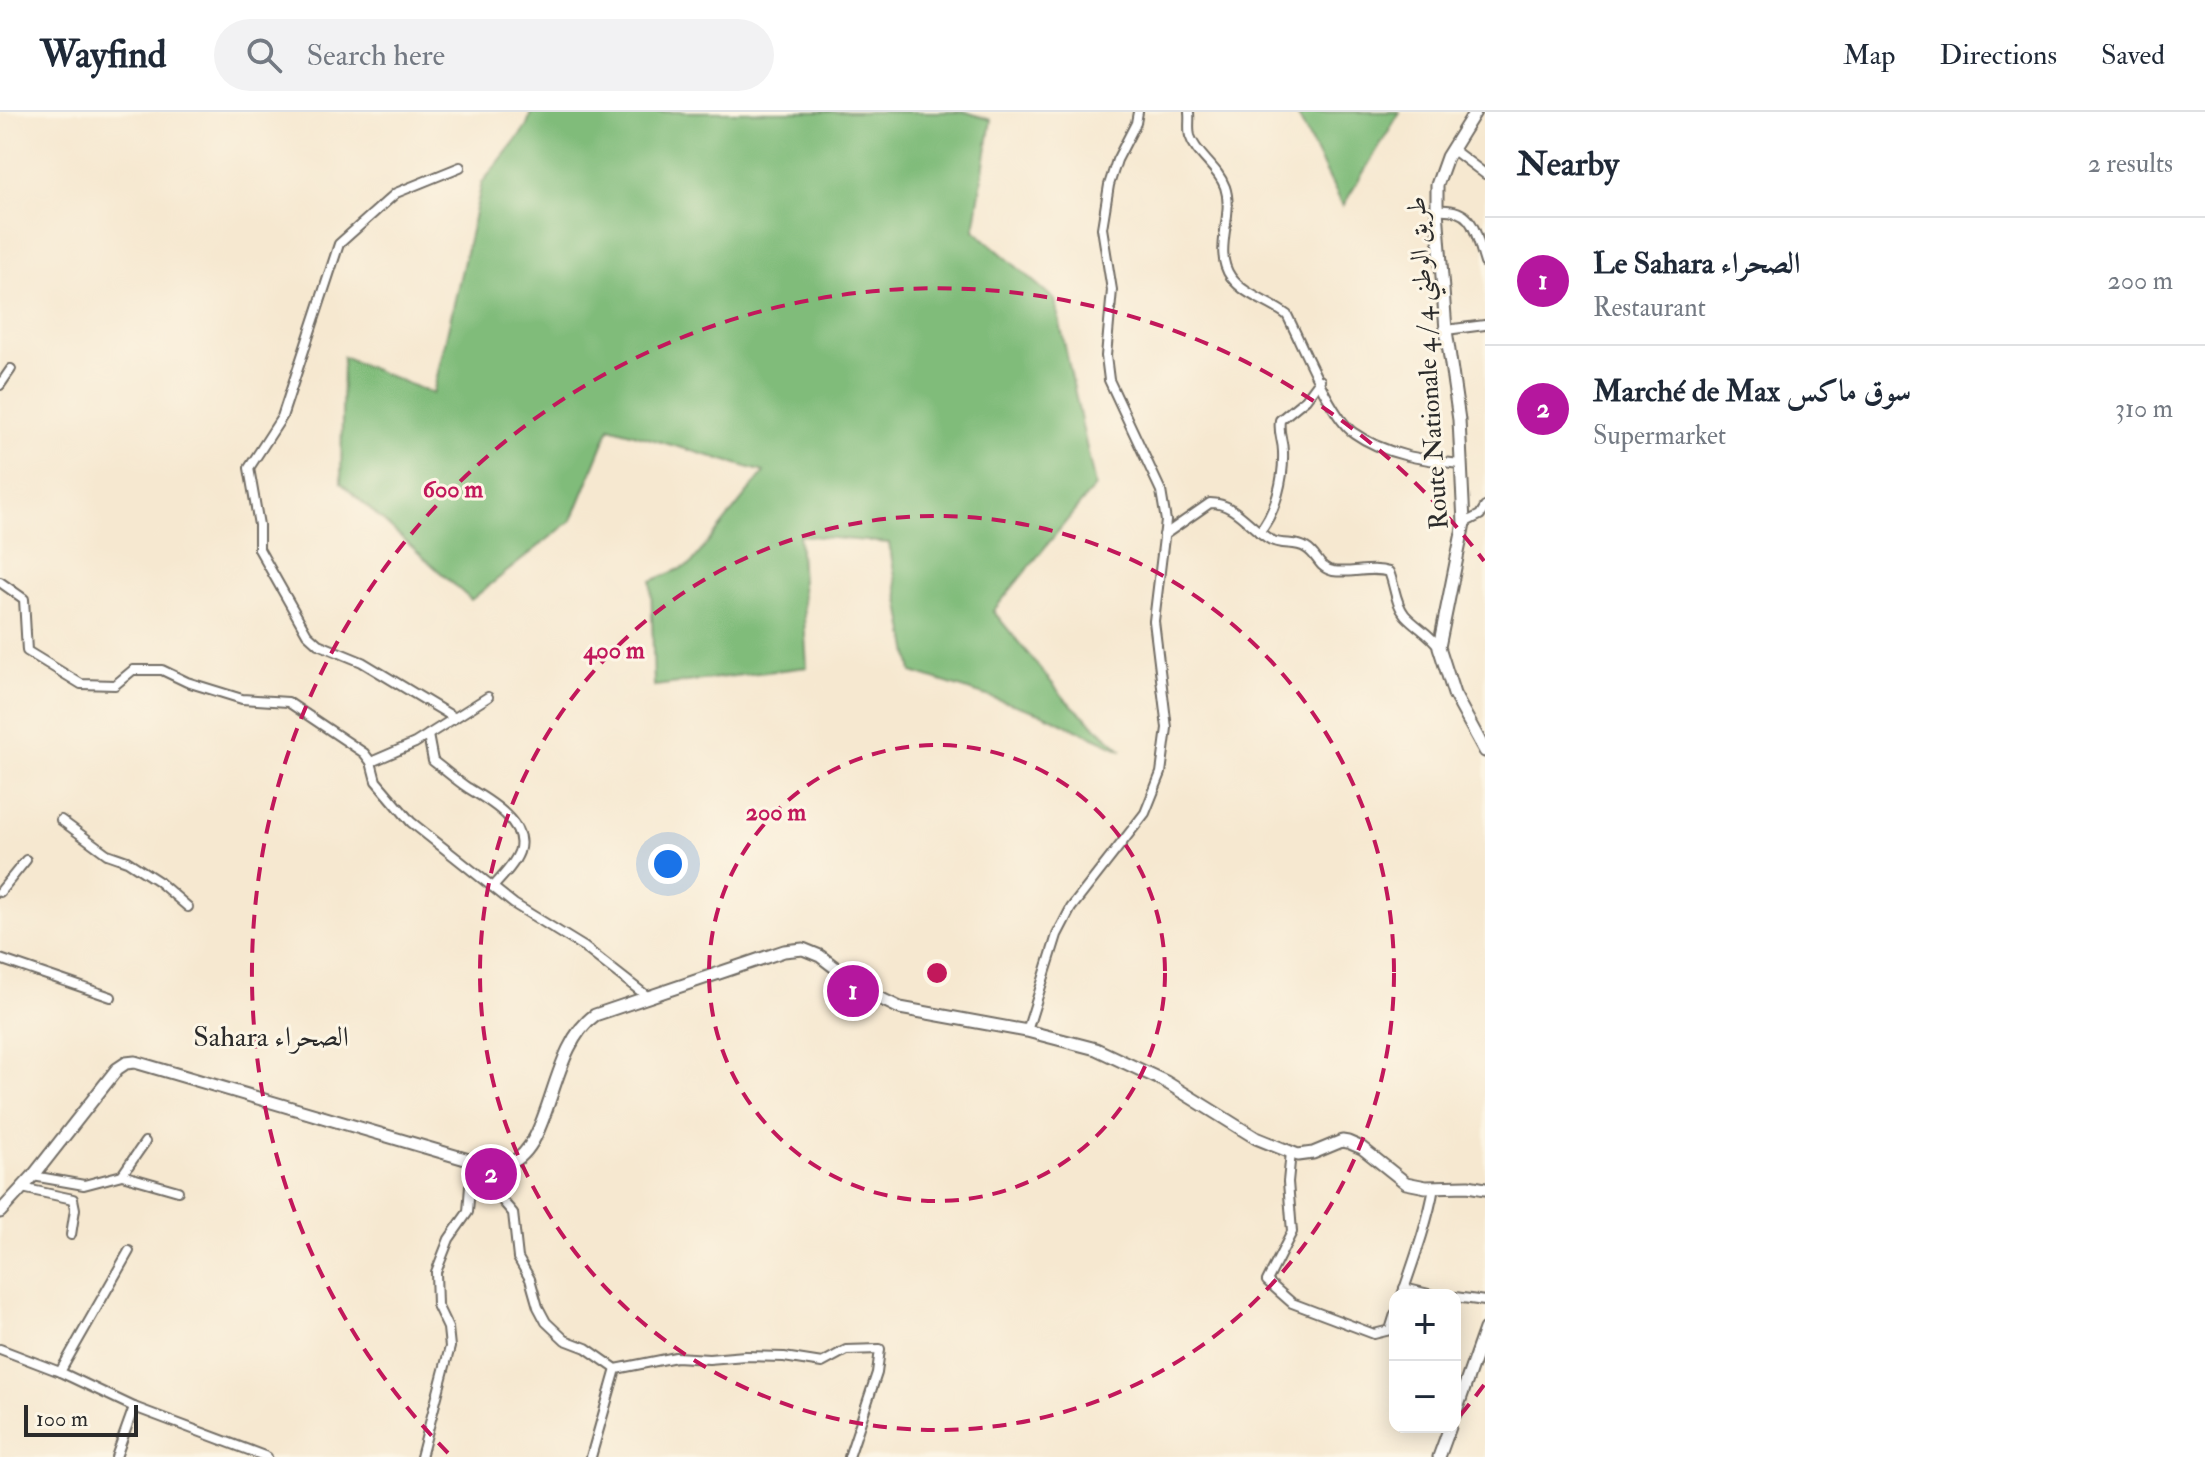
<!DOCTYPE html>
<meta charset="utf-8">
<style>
:root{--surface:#fff;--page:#f2f2f3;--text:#1f2937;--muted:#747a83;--line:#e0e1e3;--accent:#b5179e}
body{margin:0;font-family:"IM FELL Double Pica",Amiri,serif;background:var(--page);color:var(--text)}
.controls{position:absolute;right:24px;bottom:24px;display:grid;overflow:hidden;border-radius:16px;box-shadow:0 4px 20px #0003}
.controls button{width:72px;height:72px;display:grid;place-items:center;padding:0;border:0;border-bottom:2px solid var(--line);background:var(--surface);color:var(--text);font:40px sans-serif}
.scale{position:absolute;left:24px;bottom:20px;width:114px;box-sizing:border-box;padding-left:8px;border:4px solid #2b2b2b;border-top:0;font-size:22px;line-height:28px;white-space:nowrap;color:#2b2b2b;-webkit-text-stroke:6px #fcf5e5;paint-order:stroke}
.you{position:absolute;left:668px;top:752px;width:28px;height:28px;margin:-20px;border:6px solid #fff;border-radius:50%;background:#1a73e8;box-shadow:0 0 0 12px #1a73e833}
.badge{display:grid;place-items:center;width:52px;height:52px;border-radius:50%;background:var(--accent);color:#fff;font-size:26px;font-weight:700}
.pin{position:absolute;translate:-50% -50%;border:4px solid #fff;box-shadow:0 2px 8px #0006}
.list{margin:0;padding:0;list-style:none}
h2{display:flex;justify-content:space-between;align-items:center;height:104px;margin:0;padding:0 32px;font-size:34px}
h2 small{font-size:26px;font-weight:400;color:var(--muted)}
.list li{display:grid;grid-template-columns:52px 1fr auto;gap:24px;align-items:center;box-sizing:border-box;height:128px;padding:0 32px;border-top:2px solid var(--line)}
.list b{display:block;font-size:30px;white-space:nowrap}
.list p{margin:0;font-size:26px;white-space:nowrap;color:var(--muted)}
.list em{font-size:26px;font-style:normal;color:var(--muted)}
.icon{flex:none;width:44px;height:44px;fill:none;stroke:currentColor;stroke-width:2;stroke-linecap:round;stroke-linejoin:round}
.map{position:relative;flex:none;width:1485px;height:1345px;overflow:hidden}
header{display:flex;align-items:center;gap:48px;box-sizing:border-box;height:112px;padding:0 40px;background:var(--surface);border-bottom:2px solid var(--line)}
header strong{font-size:38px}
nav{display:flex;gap:44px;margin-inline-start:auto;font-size:28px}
.search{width:560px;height:72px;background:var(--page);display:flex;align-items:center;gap:20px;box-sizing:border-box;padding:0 28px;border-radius:44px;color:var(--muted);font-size:30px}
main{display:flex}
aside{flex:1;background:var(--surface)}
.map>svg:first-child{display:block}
</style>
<header>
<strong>Wayfind</strong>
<div class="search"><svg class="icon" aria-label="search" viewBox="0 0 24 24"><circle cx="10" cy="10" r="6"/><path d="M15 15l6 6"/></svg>Search here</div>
<nav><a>Map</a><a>Directions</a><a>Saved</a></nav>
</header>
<main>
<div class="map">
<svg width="1485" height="1345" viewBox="0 0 1485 1345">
<rect width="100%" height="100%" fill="#fcf5e5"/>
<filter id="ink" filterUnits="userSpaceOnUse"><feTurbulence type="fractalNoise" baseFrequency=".0125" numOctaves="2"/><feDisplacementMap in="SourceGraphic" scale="16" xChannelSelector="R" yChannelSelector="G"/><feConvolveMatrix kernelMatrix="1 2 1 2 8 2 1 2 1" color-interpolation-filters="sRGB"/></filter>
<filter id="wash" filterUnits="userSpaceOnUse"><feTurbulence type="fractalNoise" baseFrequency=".006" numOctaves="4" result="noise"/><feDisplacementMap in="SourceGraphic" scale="32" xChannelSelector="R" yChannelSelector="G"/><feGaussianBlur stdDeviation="1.8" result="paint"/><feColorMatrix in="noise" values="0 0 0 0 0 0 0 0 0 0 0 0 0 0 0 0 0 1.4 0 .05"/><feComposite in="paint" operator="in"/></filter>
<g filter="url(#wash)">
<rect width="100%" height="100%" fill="#f6e8d0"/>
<g fill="#80bc7a" stroke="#567452" stroke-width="2">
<path d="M531,0H966L991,8L974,118L1055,188L1095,374L993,499L1065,587L1122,638L1043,602L912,560L889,431L799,423L807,555L654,574L651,469L690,453L764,360L610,315L572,408L471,488L341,371L343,245L433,282L482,71L527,14Z"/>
<path d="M1296,0H1400L1343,94Z"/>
</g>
</g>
<g filter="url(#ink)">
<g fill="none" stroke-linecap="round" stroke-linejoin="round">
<defs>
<g id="minor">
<path d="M1189,0C1190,8 1188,17 1190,24C1196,43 1218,55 1225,75C1235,104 1212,139 1231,165C1245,184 1269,189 1287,203C1301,230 1331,306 1354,321C1385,343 1424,348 1460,352"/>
<path d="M1452,37L1485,62"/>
<path d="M1437,98C1475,95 1475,121 1485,151"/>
<path d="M1446,218L1485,213"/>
<path d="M0,273L11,257"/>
<path d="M1464,411L1480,403L1485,395"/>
<path d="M1259,420C1276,401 1284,365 1283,340C1283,327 1278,323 1280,308L1306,287L1320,268"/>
<path d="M1164,423L1210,391C1236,391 1249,416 1271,428C1283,434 1296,429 1306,436C1318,443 1318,456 1333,459C1352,462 1371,454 1389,460C1395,474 1395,491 1405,503C1416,515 1430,522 1439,535"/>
<path d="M0,470L24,487L27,539L81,572L115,573L133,558H162L187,570L242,587L288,590L364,641L371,650L376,669L411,710L514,792L584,835L648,885"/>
<path d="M455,606L362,550L318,532L307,522L259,437V413L249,356L282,305L339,132L396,81L460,55"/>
<path d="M428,623L433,649C445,658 456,668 468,676C488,688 529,711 519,740C514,753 502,765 493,775"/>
<path d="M371,650L415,631L488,585"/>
<path d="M61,708L107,742L127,749L158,769L188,795"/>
<path d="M0,780L26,748"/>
<path d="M0,847L111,885"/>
<path d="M1027,919L1057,823L1071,796L1145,701L1161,661L1167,616L1154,509L1166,409L1161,379L1109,268L1106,244L1112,178L1102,116L1109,73L1117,48L1136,11L1138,0"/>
<path d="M1291,1040L1288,1070L1292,1120L1267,1169L1292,1191L1374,1222L1390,1218L1395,1202"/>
<path d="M479,1051L481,1064L513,1101L518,1146L530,1167L538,1195L546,1210L565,1228L586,1236L616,1257L676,1245L709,1247L745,1244L784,1245L822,1251L846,1238L880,1237L877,1261L849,1345"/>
<path d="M122,1063L178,1079"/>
<path d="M33,1064L84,1073L122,1063L145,1030"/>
<path d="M22,1076L73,1087L75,1097L71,1123"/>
<path d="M1404,1176L1433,1183"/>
<path d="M1402,1183C1413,1151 1429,1107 1434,1075"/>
<path d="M1455,1185L1485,1189"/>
<path d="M0,1237L60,1260L134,1295L267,1345"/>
<path d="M60,1260L129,1139"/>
<path d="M116,1345L134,1295"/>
<path d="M421,1345L450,1235L448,1216L437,1193L436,1160L449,1127L468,1100L470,1074L478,1055"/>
<path d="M591,1345L616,1257"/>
</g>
<g id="major">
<path d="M1475,0L1447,45L1437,73V98L1446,218L1459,308L1464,411L1439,535L1454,582L1485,639"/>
<path d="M0,1100L33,1064L117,957L126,951L135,950L479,1051C490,1052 500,1055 510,1051C553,1034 549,935 595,903L784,839L803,837L820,844L867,880L900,896L1027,919L1096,937L1166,970L1256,1026L1298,1043L1313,1041L1342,1029L1348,1030L1362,1036L1406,1071L1426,1075L1468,1074L1485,1077"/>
<path d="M1455,1302L1485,1217"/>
<path d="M1439,1345L1450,1315"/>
</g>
</defs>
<use href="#minor" stroke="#726d65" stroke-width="12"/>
<use href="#major" stroke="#726d65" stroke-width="15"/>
<use href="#minor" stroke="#fff" stroke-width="8"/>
<use href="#major" stroke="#fff" stroke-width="11"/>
</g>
</g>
<g fill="none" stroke="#c2185b" stroke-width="4" stroke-dasharray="14 10">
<circle cx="937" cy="861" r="228"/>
<circle cx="937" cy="861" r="457"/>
<path d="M1484 1273A685 685 0 0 1 1458 1306M448 1341A685 685 0 1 1 1484 449"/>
</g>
<g text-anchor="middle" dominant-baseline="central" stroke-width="6" stroke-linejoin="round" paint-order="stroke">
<g font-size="26" fill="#2b2b2b" stroke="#fcf5e5">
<text transform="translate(1428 251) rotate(-94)">Route Nationale 4 / طريق الوطني 4</text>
</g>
<g font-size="28" fill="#2b2b2b" stroke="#fcf5e5">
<text x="271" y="925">Sahara الصحراء</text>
</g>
</g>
<circle cx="937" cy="861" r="12" fill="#c2185b" stroke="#fcf5e5" stroke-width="4"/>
<g font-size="24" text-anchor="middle" font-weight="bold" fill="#c2185b" stroke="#fcf5e5" stroke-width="6" stroke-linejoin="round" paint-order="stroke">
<text x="453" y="385">600 m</text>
<text x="614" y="546">400 m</text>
<text x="776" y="708">200 m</text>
</g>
</svg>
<div class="controls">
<button>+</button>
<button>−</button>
</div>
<div class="scale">100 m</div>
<div class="you"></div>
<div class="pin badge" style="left:853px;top:879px">1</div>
<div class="pin badge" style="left:491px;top:1062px">2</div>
</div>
<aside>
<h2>Nearby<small>2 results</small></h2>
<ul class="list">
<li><span class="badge">1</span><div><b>Le Sahara الصحراء</b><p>Restaurant</p></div><em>200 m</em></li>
<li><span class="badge">2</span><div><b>Marché de Max سوق ماكس</b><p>Supermarket</p></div><em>310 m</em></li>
</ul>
</aside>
</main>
